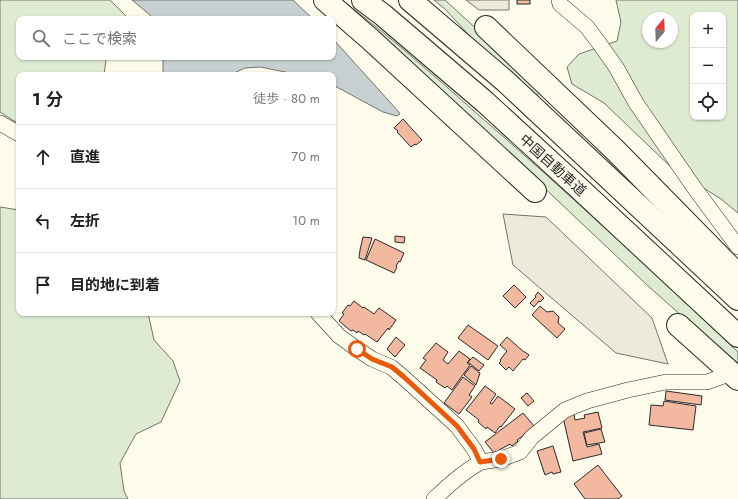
<!DOCTYPE html>
<html lang="ja">
<meta charset="utf-8">
<style>
:root{--surface:#fff;--page:#f2f2f2;--text:#222;--muted:#767676;--line:#e0e0e0}
body{margin:0;font-family:Jost,"Noto Sans JP",sans-serif;background:var(--page);color:var(--text)}
.controls{position:absolute;right:12px;top:12px;display:grid;overflow:hidden;border-radius:8px;box-shadow:0 1px 3px #0004}
.controls button{width:36px;height:36px;display:grid;place-items:center;padding:0;border:0;border-bottom:1px solid var(--line);background:var(--surface);color:var(--text);font:20px sans-serif}
.compass{position:absolute;left:642px;top:12px;width:36px;height:36px;border-radius:50%;background:var(--surface);box-shadow:0 1px 3px #0004;rotate:19deg}
.stop{position:absolute;width:12px;height:12px;margin:-9px;border:3px solid #ea580c;border-radius:50%;background:#fff}
.stop.end{background:#ea580c;border-color:#fff;box-shadow:0 1px 4px #0008}
.list{margin:0;padding:0;list-style:none}
h2{display:flex;justify-content:space-between;align-items:center;height:52px;margin:0;padding:0 16px;font-size:17px}
h2 small{font-size:13px;font-weight:400;color:var(--muted)}
.list li{display:grid;grid-template-columns:26px 1fr auto;gap:12px;align-items:center;box-sizing:border-box;height:64px;padding:0 16px;border-top:1px solid var(--line)}
.list b{display:block;font-size:15px;white-space:nowrap}
.list em{font-size:13px;font-style:normal;color:var(--muted)}
.icon{flex:none;width:22px;height:22px;fill:none;stroke:currentColor;stroke-width:2;stroke-linecap:round;stroke-linejoin:round}
.map{position:relative;flex:none;width:738px;height:499px;overflow:hidden}
.search{position:absolute;background:var(--surface);box-shadow:0 1px 3px #0004;left:16px;top:16px;width:320px;height:44px;display:flex;align-items:center;gap:10px;box-sizing:border-box;padding:0 14px;border-radius:8px;color:var(--muted);font-size:15px}
.panel{position:absolute;background:var(--surface);box-shadow:0 1px 3px #0004;left:16px;top:72px;width:320px;height:244px;border-radius:8px}
.map>svg:first-child{display:block}
</style>
<div class="map">
<svg width="738" height="499" viewBox="0 0 738 499">
<rect width="100%" height="100%" fill="#fdfbea"/>
<g fill="#deebd1" stroke="#74746e" fill-rule="evenodd">
<path d="M0,0H110L126,16L125,19H19V57H109L106,60L104,75H19V124L0,112Z"/>
<path d="M335,0H342C388,35 431,73 474,111C564,189 651,270 738,352V366L647,285L537,181Z"/>
<path d="M434,0H445L543,90L536,96L468,34L445,9Z"/>
<path d="M616,0H738V213L721,199L672,168L604,103L572,84L567,67L579,54L617,41L621,22ZM693,15H723V117H693ZM648,18H672V42H648Z"/>
<path d="M0,207L19,210V313H148L154,340L173,361L180,381L161,422L136,434L120,463L124,491L128,499H0Z"/>
</g>
<g fill="#eceadb" stroke="#74746e">
<path d="M466,0H509V10H479Z"/>
<path d="M503,214L546,217L652,318L668,364L616,353L513,265Z"/>
</g>
<g fill="#c7d0d0" stroke="#74746e">
<path d="M132,0H293L313,19H153L150,15Z"/>
<path d="M333,39L398,111L400,114L397,116L383,112L333,85V75H300L260,67L245,68L230,75H163V57H333Z"/>
</g>
<g fill="#f2b8a0" stroke="#2b2b2b">
<rect x="517" y="0" width="13" height="4"/>
<path d="M403,119L422,140L416,145L415,144L411,147L397,132L398,131L394,128Z"/>
<path d="M395,236L405,237L404,243L395,242Z"/>
<path d="M363,237L372,238L365,260L359,258L360,250Z"/>
<path d="M375,239L404,253L400,262L399,261L396,266L397,267L394,273L366,260Z"/>
<path d="M514,285L526,297L515,308L503,296Z"/>
<path d="M538,292L544,298L540,302L539,301L534,307L530,303L536,297L535,296Z"/>
<path d="M354,301L363,308L364,307L374,314L379,308L396,320L389,330L388,328L377,342L365,334L364,335L358,331L357,333L353,330L351,331L339,321L344,314L342,313L348,305L350,306Z"/>
<path d="M540,306L547,312L553,311L559,317L558,323L565,329L557,338L532,315Z"/>
<path d="M468,325L498,346L488,360L458,338Z"/>
<path d="M396,337L405,345L395,357L387,349Z"/>
<path d="M507,337L524,352H525L529,355L525,360L523,359L513,371L509,367L506,370L499,363L501,361L500,360L507,351L500,345Z"/>
<path d="M436,343L448,352L443,360L448,364L459,351L470,359L467,363L470,365L452,390L447,386L445,388L436,382L437,380L420,368L426,360L423,358Z"/>
<path d="M473,357L484,365L479,371L468,362Z"/>
<path d="M471,366L480,373L476,385L464,375Z"/>
<path d="M463,377L475,386L469,395L472,397L459,414L444,403Z"/>
<path d="M485,386L496,394L490,403L492,404L498,396L515,409L501,427L500,426L495,433L487,427L486,429L478,422L479,420L466,410Z"/>
<path d="M666,391L702,396L701,405L665,400Z"/>
<path d="M527,393L534,401L528,406L521,398Z"/>
<path d="M664,401L696,406L693,430L649,425L651,405L663,406Z"/>
<path d="M598,412L602,428L583,432L587,447L599,444L602,454L573,461L563,417L574,414L575,420L585,418L584,415Z"/>
<path d="M523,413L534,426L524,434V435L517,440L518,441L512,446L510,444L494,453L485,442Z"/>
<path d="M601,429L605,442L587,445L584,433Z"/>
<path d="M553,446L561,472L553,474L552,472L545,475L537,451Z"/>
<path d="M598,465L622,496L618,499H585L574,484Z"/>
</g>
<g fill="none" stroke-linecap="round" stroke-linejoin="round">
<defs>
<g id="minor">
<path d="M559,0L560,4L587,27L599,43L616,67L636,103L693,186L738,247"/>
<path d="M0,123L19,134"/>
<path d="M318,313L339,336L357,349L372,359L391,367L403,377L457,426L474,449L481,462C463,472 449,485 434,499"/>
<path d="M481,462L501,459L520,452L532,437L565,410L587,401L628,390L666,382H707L721,377"/>
</g>
<g id="motorway">
<path d="M325,0L370,39L535,191"/>
<path d="M363,0L383,15L485,102L581,190L738,336"/>
<path d="M410,0L505,81L738,299"/>
<path d="M486,27L615,150L738,275"/>
<path d="M678,325L738,379"/>
</g>
</defs>
<use href="#minor" stroke="#2b2b2b" stroke-width="16"/>
<use href="#motorway" stroke="#2b2b2b" stroke-width="24"/>
<use href="#minor" stroke="#fdfbea" stroke-width="15"/>
<use href="#motorway" stroke="#fdfbea" stroke-width="22"/>
</g>
<g fill="none" stroke-linecap="round" stroke-linejoin="round">
<path stroke="#ea580c" stroke-width="5" d="M357,349L372,359L392,367L404,377L457,426L474,449L480,462L501,459"/>
</g>
<g text-anchor="middle" dominant-baseline="central" stroke-width="3" stroke-linejoin="round" paint-order="stroke">
<g font-size="14" fill="#2b2b2b" stroke="#fdfbea">
<text transform="translate(553 165) rotate(42)">中国自動車道</text>
</g>
</g>
</svg>
<div class="controls">
<button>+</button>
<button>−</button>
<button><svg class="icon" aria-label="locate" viewBox="0 0 24 24"><circle cx="12" cy="12" r="6"/><path d="M12 2v4M12 18v4M2 12h4M18 12h4"/></svg></button>
</div>
<svg class="compass" viewBox="-18 -18 36 36"><path d="M0-13l5 13h-10z" fill="#e53935"/><path d="M0 13l5-13h-10z" fill="#767676"/></svg>
<div class="stop" style="left:357px;top:349px"></div>
<div class="stop end" style="left:501px;top:459px"></div>
<div class="search"><svg class="icon" aria-label="search" viewBox="0 0 24 24"><circle cx="10" cy="10" r="6"/><path d="M15 15l6 6"/></svg>ここで検索</div>
<section class="panel">
<h2>1 分<small>徒歩 · 80 m</small></h2>
<ul class="list">
<li><svg class="icon" aria-label="ahead" viewBox="0 0 24 24"><path d="M12 20V5M6 11l6-6 6 6"/></svg><div><b>直進</b></div><em>70 m</em></li>
<li><svg class="icon" aria-label="left" viewBox="0 0 24 24"><path d="M17 20v-9H6M10 6l-5 5 5 5"/></svg><div><b>左折</b></div><em>10 m</em></li>
<li><svg class="icon" aria-label="arrive" viewBox="0 0 24 24"><path d="M6 21V4h12l-3 4 3 4H6"/></svg><div><b>目的地に到着</b></div></li>
</ul>
</section>
</div>
